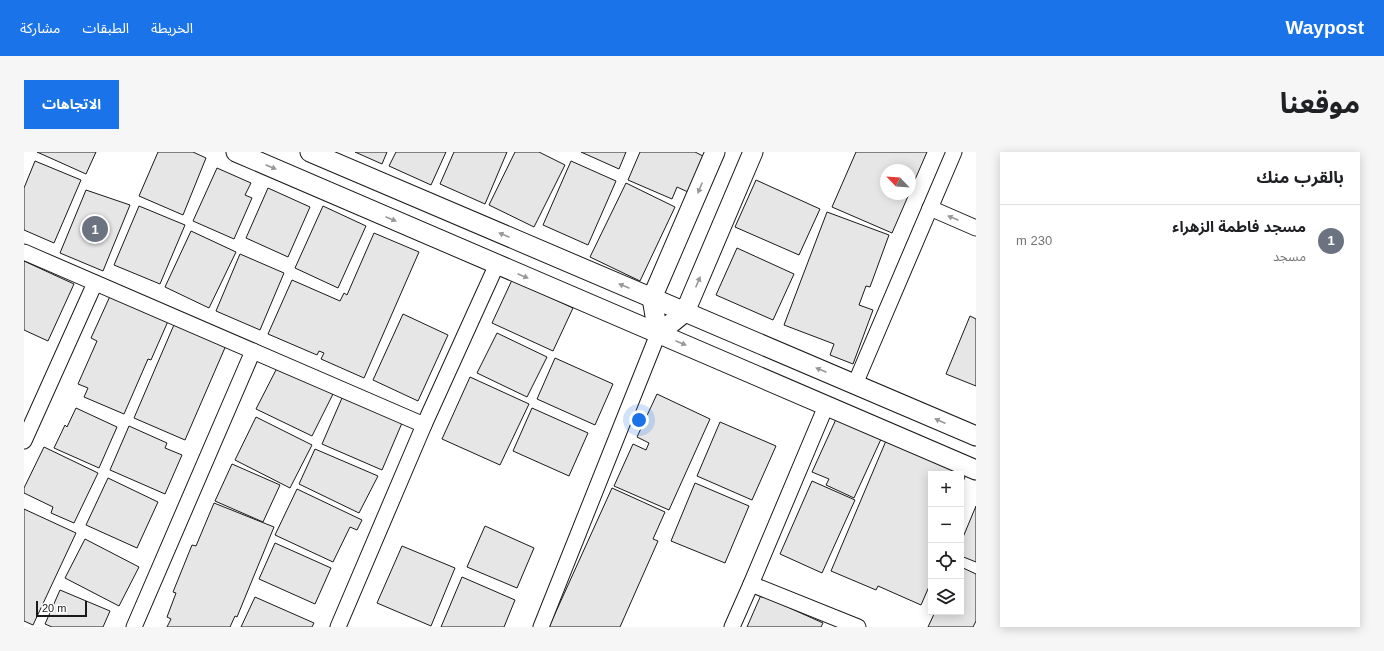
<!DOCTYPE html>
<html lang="ar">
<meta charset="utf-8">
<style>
:root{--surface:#fff;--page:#f6f6f6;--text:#202124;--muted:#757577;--line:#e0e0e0;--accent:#1a73e8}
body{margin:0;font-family:Helvetica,"Noto Sans Arabic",sans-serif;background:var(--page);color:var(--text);direction:rtl}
.controls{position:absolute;right:12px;bottom:12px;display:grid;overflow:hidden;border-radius:0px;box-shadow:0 2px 10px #0003}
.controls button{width:36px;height:36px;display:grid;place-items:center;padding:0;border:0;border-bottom:1px solid var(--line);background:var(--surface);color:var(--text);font:20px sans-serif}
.compass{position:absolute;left:856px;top:12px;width:36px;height:36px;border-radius:50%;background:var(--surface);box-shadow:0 2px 10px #0003;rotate:295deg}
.scale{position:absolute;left:12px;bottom:10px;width:51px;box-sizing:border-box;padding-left:4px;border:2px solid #1a1a1a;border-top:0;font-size:11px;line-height:14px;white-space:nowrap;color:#1a1a1a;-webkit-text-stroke:3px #fff;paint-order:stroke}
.you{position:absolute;left:615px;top:268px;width:14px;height:14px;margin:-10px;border:3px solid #fff;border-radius:50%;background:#1a73e8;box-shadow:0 0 0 6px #1a73e833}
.badge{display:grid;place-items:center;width:26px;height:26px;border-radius:50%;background:var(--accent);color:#fff;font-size:13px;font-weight:700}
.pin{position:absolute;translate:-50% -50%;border:2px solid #fff;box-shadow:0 1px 4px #0006}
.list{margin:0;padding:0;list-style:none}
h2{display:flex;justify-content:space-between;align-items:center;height:52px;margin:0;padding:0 16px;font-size:17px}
h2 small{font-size:13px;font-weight:400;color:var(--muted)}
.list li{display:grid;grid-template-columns:26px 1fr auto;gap:12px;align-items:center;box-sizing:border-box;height:72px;padding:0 16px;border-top:1px solid var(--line)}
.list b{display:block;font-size:15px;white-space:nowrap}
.list p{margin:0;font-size:13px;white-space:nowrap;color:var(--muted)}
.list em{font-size:13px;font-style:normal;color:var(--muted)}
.icon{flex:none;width:22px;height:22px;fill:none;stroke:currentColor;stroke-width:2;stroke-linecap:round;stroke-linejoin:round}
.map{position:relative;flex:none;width:952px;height:475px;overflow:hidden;direction:ltr;border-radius:0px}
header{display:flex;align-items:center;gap:24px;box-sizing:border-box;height:56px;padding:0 20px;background:var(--accent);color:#fff}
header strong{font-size:19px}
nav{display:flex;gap:22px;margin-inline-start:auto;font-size:14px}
.intro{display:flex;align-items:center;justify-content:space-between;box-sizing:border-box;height:96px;padding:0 24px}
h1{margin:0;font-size:28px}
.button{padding:10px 18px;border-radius:0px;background:var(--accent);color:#fff;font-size:14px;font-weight:700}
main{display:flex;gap:24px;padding:0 24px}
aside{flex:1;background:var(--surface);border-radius:0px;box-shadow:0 2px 10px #0003}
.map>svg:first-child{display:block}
</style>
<header>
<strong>Waypost</strong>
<nav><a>الخريطة</a><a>الطبقات</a><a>مشاركة</a></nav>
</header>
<div class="intro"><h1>موقعنا</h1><a class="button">الاتجاهات</a></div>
<main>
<aside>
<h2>بالقرب منك<small></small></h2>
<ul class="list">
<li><span class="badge" style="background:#6b7280">1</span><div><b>مسجد فاطمة الزهراء</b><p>مسجد</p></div><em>230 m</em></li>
</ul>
</aside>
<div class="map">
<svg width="952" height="475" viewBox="0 0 952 475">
<rect width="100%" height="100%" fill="#fff"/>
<g fill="#e6e6e6" stroke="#1a1a1a">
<path d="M13,0H72L62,22Z"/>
<path d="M134,0H169L182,6L159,63L115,44Z"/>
<path d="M331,0H363L358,12Z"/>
<path d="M372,0H422L407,33L365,14Z"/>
<path d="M430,0H483L461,52L416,32Z"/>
<path d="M491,0H515L541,13L510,75L465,53Z"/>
<path d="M557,0H602L595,17Z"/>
<path d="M616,0H671L679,4L664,40L653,35L648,47L604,28Z"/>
<path d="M832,0H903L886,39V18H862V42H885L868,81L808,55Z"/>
<path d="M11,9L57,28L30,91L0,78V36Z"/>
<path d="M547,9L592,29L564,93L519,73Z"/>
<path d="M193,16L227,31L221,43L228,46L210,87L169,69Z"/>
<path d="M732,28L796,57L775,103L711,75Z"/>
<path d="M602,31L651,55L616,129L566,105Z"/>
<path d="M244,36L286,55L264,105L222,86Z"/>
<path d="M62,38L106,53L79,119L36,101Z"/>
<path d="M115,54L161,73L136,132L90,113Z"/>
<path d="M299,54L342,74L314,136L271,116Z"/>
<path d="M803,60L865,83L846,135L842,134L835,153L849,158L829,212L806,203L810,192L760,173Z"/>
<path d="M167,79L212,100L185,156L141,135Z"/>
<path d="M350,81L395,100L340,226L297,207L300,201L295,199L293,203L244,182L268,128L316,149L320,141L323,143Z"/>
<path d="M713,96L770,122L749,168L692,143Z"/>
<path d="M216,102L260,121L236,178L192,159Z"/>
<path d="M0,109L50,132L24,189L0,178Z"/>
<path d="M488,128L549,156L529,199L468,171Z"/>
<path d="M87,142L145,167L127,208L124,207L100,262L60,245L64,236L54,232L73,189L67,186Z"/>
<path d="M379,162L424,183L394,249L349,228Z"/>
<path d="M946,164L952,167V234L922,222Z"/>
<path d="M152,168L203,191L161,288L110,266Z"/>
<path d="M473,181L523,205L503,245L453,221Z"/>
<path d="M531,206L589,232L571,273L513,247Z"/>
<path d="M254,214L309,242L288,284L232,257Z"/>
<path d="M446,225L505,252L476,313L418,287Z"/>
<path d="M633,242L686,267L645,358L590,334L609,292L622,298L625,291L613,285Z"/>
<path d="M318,246L378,271L358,318L298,292Z"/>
<path d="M52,256L93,275L75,316L30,296L41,273L43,275Z"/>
<path d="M508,256L564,281L545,324L489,299Z"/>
<path d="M232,265L288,293L266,336L211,308Z"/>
<path d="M813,265L858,285L830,346L802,333L805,327L788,320Z"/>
<path d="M696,270L752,294L728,348L673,324Z"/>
<path d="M105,274L143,291L141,296L158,303L141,342L86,318Z"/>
<path d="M864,284L944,318L937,334V322H907V430L897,453L854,434L852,438L807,419Z"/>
<path d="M20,295L74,321L50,371L27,361L29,355L0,341V336Z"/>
<path d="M291,297L354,324L335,361L275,332Z"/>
<path d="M208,312L256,333L239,370L191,349Z"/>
<path d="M84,326L134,350L113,396L62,373Z"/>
<path d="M788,329L831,348L798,421L756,402Z"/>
<path d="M671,331L725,354L701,411L647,389Z"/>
<path d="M588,336L641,360L629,387L634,389L596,475H525Z"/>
<path d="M273,337L338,368L333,378L326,375L309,410L251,383Z"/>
<path d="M190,351L250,375L213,465L211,464L206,475H143L147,467L143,465L152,441L149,440L168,393L172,394Z"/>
<path d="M952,354V410L937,404V390Z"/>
<path d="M0,357L52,381L9,473L0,469Z"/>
<path d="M461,374L510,396L493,436L443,415Z"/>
<path d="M61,387L115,415L95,454L41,426Z"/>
<path d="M251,391L307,416L291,452L235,427Z"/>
<path d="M378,394L431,416L407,474L353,451Z"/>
<path d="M937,415L952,422V469L949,475H904L911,460H937Z"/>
<path d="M438,425L491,448L480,475H417Z"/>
<path d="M36,438L86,459L79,475H28L21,472Z"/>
<path d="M737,443L799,471L797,475H723Z"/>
<path d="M231,445L290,471L288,475H217Z"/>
</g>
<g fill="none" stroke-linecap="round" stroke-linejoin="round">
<defs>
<g id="minor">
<path d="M906,56L952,76"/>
<path d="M0,100L400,273"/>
<path d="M831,232L930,0"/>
<path d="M0,289L71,131"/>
<path d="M727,432L834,475"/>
<path d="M110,475L229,199"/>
<path d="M314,475L400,273L473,112"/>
<path d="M517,475L634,182"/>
<path d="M708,475L727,432L802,254"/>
</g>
<g id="tertiary">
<path d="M212,0L952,318"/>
<path d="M286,0L952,284"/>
<path d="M691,0L628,146L634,182L661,160L729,0"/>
</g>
</defs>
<use href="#minor" stroke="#1a1a1a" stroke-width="17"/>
<use href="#tertiary" stroke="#1a1a1a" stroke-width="21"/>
<use href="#minor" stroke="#fff" stroke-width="15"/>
<use href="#tertiary" stroke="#fff" stroke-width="19"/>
</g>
<defs><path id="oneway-solid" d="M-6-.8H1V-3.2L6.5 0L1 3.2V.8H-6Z"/></defs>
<g fill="#989898">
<use href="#oneway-solid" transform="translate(247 15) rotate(23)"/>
<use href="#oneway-solid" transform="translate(676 36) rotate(113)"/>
<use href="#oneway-solid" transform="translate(929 66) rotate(-157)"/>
<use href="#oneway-solid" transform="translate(367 67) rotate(23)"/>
<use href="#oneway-solid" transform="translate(480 83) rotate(-157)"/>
<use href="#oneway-solid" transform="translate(499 124) rotate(23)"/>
<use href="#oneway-solid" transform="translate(674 130) rotate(-67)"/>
<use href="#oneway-solid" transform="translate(600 134) rotate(-157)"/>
<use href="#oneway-solid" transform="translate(657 191) rotate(23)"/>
<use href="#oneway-solid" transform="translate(797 218) rotate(-157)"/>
<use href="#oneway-solid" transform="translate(916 269) rotate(-156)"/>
</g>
</svg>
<div class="controls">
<button>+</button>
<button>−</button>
<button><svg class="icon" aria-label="locate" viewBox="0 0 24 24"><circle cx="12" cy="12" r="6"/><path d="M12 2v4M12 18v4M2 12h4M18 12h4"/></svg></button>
<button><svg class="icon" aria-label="layers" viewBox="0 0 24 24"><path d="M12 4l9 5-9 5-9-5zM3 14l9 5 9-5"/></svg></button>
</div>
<svg class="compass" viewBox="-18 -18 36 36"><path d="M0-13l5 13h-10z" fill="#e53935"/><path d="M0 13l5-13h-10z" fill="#757577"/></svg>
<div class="scale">20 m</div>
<div class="you"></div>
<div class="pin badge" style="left:71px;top:77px;background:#6b7280">1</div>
</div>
</main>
